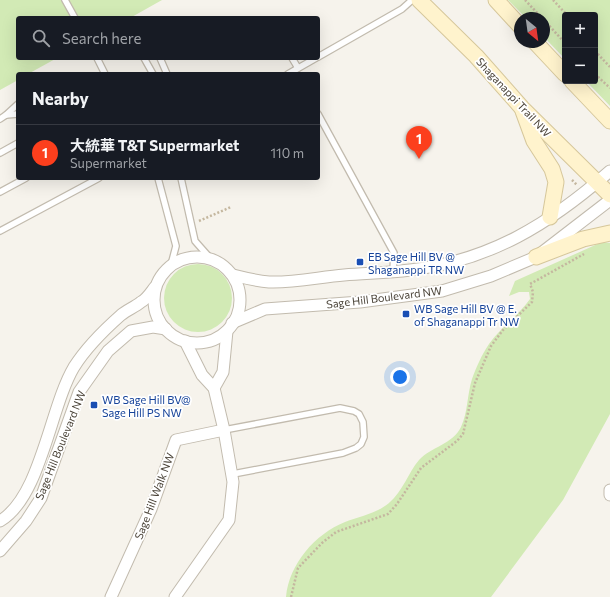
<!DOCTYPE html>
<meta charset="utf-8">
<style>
:root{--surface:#171b24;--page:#242831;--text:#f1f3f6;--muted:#9ea1a6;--line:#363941;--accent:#fc3f1d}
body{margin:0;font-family:Commissioner,"Noto Sans SC",sans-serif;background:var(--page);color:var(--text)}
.controls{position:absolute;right:12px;top:12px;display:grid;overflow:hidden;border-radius:4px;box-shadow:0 4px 16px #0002}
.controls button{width:36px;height:36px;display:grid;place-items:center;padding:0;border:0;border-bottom:1px solid var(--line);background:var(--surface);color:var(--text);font:20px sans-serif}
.compass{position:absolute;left:514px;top:12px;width:36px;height:36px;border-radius:50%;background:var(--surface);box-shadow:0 4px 16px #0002;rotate:151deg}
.you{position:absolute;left:400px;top:377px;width:14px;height:14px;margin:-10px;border:3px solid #fff;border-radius:50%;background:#1a73e8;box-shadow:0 0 0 6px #1a73e833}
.badge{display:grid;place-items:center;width:26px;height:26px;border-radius:50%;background:var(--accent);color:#fff;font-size:13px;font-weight:700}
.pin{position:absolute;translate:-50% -33px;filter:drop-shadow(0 1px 2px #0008)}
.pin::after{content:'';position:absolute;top:21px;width:14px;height:12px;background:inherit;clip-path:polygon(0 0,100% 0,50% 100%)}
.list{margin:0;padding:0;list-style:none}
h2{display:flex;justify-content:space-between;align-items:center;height:52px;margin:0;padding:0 16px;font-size:17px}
h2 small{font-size:13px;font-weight:400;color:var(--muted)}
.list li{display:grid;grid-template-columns:26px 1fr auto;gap:12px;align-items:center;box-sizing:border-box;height:56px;padding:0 16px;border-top:1px solid var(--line)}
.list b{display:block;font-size:15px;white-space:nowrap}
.list p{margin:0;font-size:13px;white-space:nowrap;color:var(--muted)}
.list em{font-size:13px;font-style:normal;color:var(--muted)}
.icon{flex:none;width:22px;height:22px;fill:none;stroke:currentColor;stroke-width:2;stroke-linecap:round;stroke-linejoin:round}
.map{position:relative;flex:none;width:610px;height:597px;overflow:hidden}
.search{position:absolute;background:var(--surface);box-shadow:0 4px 16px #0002;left:16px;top:16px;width:304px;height:44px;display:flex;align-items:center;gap:10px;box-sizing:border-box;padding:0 14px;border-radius:4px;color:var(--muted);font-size:15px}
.panel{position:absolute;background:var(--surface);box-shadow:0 4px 16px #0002;left:16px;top:72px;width:304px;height:108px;border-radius:4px}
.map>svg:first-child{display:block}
</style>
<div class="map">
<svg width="610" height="597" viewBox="0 0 610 597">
<rect width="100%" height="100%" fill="#f6f3ec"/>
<g fill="#d2eab5">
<path d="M0,0H162L130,18H18V58H57L28,74H18V80L0,90Z"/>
<path d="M508,0H610V106L586,81H595V15H565V59L544,37V18H526Z"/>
<path d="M602,242L610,243V414L563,500L491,597H286C289,564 315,534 345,522C360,516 376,514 389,503C403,491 408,473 419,460C431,447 453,444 461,427C468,412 467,395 472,379C476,368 482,354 489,344C501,327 519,315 530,299L529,292H519L509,296L515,281Z"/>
<circle cx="198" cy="298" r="34"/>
</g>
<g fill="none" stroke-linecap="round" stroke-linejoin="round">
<defs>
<g id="service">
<path d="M65,0L75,18"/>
<path d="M318,57L402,9L412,0"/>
<path d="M97,58L105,74"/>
<path d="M144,58L153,74"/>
<path d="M160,58L167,74"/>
<path d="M292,58L298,68"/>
<path d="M288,74L316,58"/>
<path d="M318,114L394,253L393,271"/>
<path d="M6,115L18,104"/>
<path d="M0,119L6,115L18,114"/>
<path d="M0,153L18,143"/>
<path d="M158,178L176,246L171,265"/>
<path d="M181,178L195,241L210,258"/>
<path d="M0,192L26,178"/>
<path d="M0,231L99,178"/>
<path d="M224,430L340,408L354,411L359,414L363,422L364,437L361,444L356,448L343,453L233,474"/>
</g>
<g id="minor">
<circle cx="197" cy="300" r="43"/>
<path d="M233,275C245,278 256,281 269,282C293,283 320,277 344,275C366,273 388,273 410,270C490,261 551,223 610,171"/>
<path d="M232,323L265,309L360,302L442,291L491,276L536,257L610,200"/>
<path d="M214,388L223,372L227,331"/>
<path d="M610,490V495"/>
<path d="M0,521C41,497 50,407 74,367C86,348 104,330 121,315C127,310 135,307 141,302C147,299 151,292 155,287"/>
<path d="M0,551L26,521L41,498L79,392L108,351L131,331L153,327L166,329"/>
<path d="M111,597L151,509L176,440L224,430"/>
<path d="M175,597L229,520L233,482L224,430L214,388L202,375L185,341"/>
</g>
<g id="secondary">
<path d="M419,0L476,56L522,108L610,195"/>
<path d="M496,0L520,26"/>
<path d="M535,42L565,74"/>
<path d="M572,81L610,121"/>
<path d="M523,111L534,141L552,169L556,182L550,217"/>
<path d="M536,257L583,239L610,233"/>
</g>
</defs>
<use href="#service" stroke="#c2bbae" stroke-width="8"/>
<use href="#minor" stroke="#c2bbae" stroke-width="13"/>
<use href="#secondary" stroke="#d6c79b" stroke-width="17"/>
<g stroke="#c4b79f" stroke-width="2.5" stroke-dasharray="2 2" stroke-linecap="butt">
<path d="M525,0L542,18"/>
<path d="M553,0L567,15"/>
<path d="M544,20L565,43"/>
<path d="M595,51L610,67"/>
<path d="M595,74L610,88"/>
<path d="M572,180L577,185"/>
<path d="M199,221L231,207"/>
<path d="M291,597L298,568L322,543L336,532L388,514L397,504L421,468L457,441L463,434L475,383L491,346L503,330L532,302L533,292L530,284L584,254"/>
</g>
<use href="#service" stroke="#fff" stroke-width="5.5"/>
<use href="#minor" stroke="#fff" stroke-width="11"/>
<use href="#secondary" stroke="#fff3cd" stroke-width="15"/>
</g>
<g fill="#1a4fb4" stroke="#fff" stroke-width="1.5">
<rect x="356" y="258" width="8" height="8" rx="2"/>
<rect x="402" y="310" width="8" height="8" rx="2"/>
<rect x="90" y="401" width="8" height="8" rx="2"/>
</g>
<g text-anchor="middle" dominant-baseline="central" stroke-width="3.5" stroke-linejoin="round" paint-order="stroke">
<g font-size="11" fill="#4b4439" stroke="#fff">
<text transform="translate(514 97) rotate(47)">Shaganappi Trail NW</text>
<text transform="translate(384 297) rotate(-7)">Sage Hill Boulevard NW</text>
<text transform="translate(60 445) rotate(-68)">Sage Hill Boulevard NW</text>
<text transform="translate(154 496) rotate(-69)">Sage Hill Walk NW</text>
</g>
<g font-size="11" fill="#164399" stroke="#fff" text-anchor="start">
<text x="368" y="256">EB Sage Hill BV @<tspan x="368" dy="13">Shaganappi TR NW</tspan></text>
<text x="414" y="308">WB Sage Hill BV @ E.<tspan x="414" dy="13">of Shaganappi Tr NW</tspan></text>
<text x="102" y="399">WB Sage Hill BV@<tspan x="102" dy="13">Sage Hill PS NW</tspan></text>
</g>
</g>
</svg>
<div class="controls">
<button>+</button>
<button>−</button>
</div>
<svg class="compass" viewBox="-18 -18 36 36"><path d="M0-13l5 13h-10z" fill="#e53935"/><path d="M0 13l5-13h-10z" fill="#9ea1a6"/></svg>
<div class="you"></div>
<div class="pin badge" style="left:419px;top:159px">1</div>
<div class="search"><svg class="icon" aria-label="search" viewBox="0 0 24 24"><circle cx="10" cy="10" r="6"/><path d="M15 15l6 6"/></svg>Search here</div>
<section class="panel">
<h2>Nearby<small></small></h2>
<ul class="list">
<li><span class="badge">1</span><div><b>大統華 T&amp;T Supermarket</b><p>Supermarket</p></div><em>110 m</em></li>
</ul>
</section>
</div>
